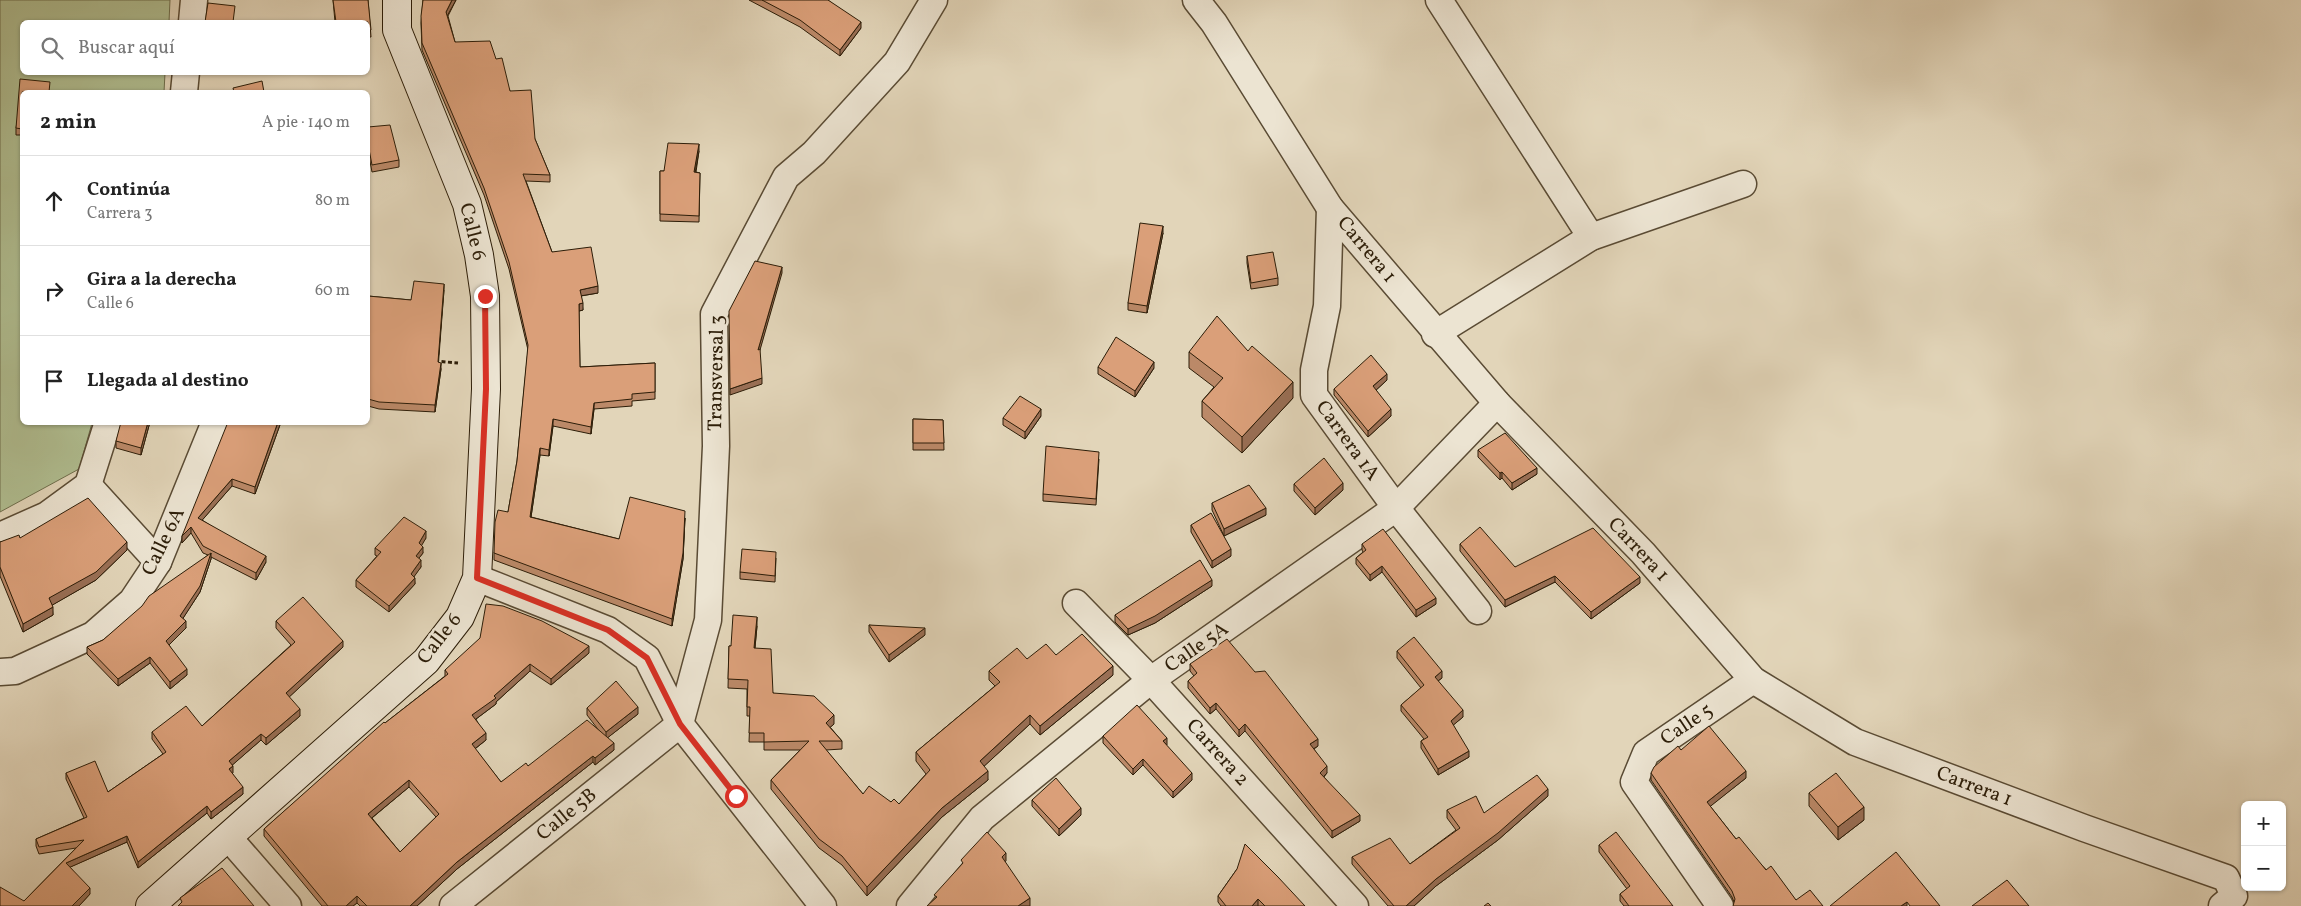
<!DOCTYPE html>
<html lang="es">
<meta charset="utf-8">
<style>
:root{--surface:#fff;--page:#f2f2f2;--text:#222;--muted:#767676;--line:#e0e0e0}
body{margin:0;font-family:Vollkorn,serif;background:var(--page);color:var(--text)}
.controls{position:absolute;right:15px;bottom:15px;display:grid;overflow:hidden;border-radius:8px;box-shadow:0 1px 4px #0004}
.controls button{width:45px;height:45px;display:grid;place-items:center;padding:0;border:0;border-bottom:1px solid var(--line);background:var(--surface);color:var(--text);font:25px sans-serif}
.stop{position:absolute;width:15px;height:15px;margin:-11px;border:4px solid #d93025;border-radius:50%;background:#fff}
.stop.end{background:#d93025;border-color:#fff;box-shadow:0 1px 5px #0008}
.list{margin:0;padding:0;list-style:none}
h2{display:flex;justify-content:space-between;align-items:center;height:65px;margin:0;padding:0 20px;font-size:21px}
h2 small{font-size:16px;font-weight:400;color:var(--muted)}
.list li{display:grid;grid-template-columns:32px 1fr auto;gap:15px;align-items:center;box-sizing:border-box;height:90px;padding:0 20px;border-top:1px solid var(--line)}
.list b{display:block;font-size:19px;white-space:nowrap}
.list p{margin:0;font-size:16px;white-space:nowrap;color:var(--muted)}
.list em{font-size:16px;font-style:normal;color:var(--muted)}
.icon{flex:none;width:28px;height:28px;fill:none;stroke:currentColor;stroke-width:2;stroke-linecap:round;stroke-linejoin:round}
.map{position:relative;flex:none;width:2301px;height:906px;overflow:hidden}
.search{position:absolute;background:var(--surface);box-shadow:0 1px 4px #0004;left:20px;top:20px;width:350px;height:55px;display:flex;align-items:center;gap:12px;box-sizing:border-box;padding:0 18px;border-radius:8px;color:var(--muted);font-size:19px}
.panel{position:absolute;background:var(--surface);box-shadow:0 1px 4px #0004;left:20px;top:90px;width:350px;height:335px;border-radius:8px}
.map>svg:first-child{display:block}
</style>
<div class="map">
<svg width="2301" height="906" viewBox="0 0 2301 906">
<rect width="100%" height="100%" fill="#e2d5b9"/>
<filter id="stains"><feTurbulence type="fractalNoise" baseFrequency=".004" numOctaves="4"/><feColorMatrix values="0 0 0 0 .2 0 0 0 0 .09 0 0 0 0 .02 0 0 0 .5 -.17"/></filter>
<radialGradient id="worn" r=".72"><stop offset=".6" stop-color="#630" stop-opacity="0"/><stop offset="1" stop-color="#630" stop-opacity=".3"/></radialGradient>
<path fill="#b0be91" stroke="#6e6e4c" d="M0,0H170L169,22H22V72L165,73L164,92H22V422L92,423L79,469L0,512Z"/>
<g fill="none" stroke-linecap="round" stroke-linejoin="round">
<defs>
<g id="minor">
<path d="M1196,0L1214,23L1330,208L1497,403L1643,553L1753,680L1855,742L2084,828L2226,878L2234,896L2222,906"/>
<path d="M1439,0L1591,237"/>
<path d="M192,22L194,0"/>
<path d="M184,92L186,72"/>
<path d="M1330,208L1327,306L1314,370V395L1396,508L1478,611"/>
<path d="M1435,334L1591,237L1743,184"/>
<path d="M88,485L158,562"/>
<path d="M0,536L47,515L88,485L108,422"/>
<path d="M477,578L608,630L647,658L680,724L823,906"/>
<path d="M1076,603L1151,680L1355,906"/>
<path d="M0,672L15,671L93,635L132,601L158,562L215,422"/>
<path d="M228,837L288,906"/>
<path d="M453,906L680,724L708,620L716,446L714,314L786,177L814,153L897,62L934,0"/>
<path d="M910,906L982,818L1151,680L1396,508L1497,403"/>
<path d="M1720,906L1634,782L1646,753L1753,680"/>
</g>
<path id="secondary" d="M150,906L426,661L460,617L477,578L486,389L485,296L479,255L467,204L397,30V0"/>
</defs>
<use href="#minor" stroke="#5a4b34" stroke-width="29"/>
<use href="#secondary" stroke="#2c1d08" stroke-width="30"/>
<path stroke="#2c1d08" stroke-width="3" stroke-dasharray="4 2.5" stroke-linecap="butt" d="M435,361L458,363"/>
<use href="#minor" stroke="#ece4d2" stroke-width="26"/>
<use href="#secondary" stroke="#ece4d2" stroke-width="28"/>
</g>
<g fill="#bb8968" stroke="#2c1d08" fill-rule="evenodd">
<path d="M333,0H368L371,37H368V22H335Z"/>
<path d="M423,0H456L448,16L455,42L496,59L510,91L535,139L550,175V182L526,181L552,252L598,293L581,296L583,310L579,311L580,367L655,363V399L632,401V406L594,409L591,434L553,426L549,456L540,455L531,517L619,539L685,518L683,559L672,626L494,560V553L508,512L517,461L528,350L509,269L484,195L422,50L421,23Z"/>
<path d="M749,0H828L861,28L840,56L800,27Z"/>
<path d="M22,92V135H16V128Z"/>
<path d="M368,135L399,160V167L372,172L368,151Z"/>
<path d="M699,151L696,172L700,173L699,222L660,221V171H664Z"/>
<path d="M1163,233L1147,313L1128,310V303Z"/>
<path d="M1247,256L1278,278V285L1251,289L1247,263Z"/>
<path d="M444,290L438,362L441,369L435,412L379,409L368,406V296L411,300Z"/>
<path d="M1248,351L1293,398L1242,453L1202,417V401L1214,387L1189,368V352Z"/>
<path d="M1098,367L1154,368L1135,397L1098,374Z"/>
<path d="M1387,380L1376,390L1391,416L1368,437L1334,395V389Z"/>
<path d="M1041,416L1025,439L1003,425V418Z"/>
<path d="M913,419L943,420L944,450H913Z"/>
<path d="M150,422L141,455L116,448V441Z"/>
<path d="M281,422L255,494L232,486L202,520L266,562L256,580L211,557V559L200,592L183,618L186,628L169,645L187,675L170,689L150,663L118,686L87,654V647L103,640L208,555L203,553L191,533L182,543V536Z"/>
<path d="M1478,450L1537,474L1512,490L1502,478L1500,480L1478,457Z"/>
<path d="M1099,459L1096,505L1043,501V494Z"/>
<path d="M1294,484L1343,490L1315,515L1294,491Z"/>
<path d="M1212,503L1266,515L1224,536L1212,510Z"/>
<path d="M1191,525L1231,556L1212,568L1191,532Z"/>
<path d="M20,538L127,550L96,580L52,605L53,615L23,632L0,576V542Z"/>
<path d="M426,538L421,545L423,553L419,558L421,567L414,576L415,584L389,612L356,587V580L377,556L375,555V548Z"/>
<path d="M1362,544L1436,604L1416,617L1382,572L1370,581L1356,564V558L1363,552L1362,550Z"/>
<path d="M1460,544L1515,567L1640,583L1591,619L1555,582L1505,607L1460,551Z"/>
<path d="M776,558L775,582L740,579V572Z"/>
<path d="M1212,586L1155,623L1128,635L1115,622V615Z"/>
<path d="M276,621L343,647L289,697L300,716L266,745L261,740L232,765V773L243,794L211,819L207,813L138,868L127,842L70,867L90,894L79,906H0L24,901L76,848L39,854L36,846V839L84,818L66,779V773L108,792L163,754L152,739V732L202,726L291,645L276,628Z"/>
<path d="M869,625L925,635L889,662L869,632Z"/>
<path d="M757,626L755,648L773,693L834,724L830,727L842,741V749L826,750L863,794L899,804L926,774L916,761V752L995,686L989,680V671L1027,659L1056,655L1113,675L1040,735L1030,724L984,766L988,780L942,817L867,896L842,865L819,848L771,789V780L800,750H764V742H749L750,716H747V689L728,688L729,646H731Z"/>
<path d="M1397,651L1442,678L1438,681L1463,717L1453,725L1469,757L1438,775L1421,748V741L1424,739L1401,711V705L1421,688L1397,658Z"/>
<path d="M589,653L551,685L530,671L496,702V704L476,719L486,740L475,749L501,782L528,766L600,732L587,715V708L638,714L607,738L614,750L595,765L593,762L457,869L417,906H360L357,903L353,906H322L264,836V829L385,723L445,676V670ZM409,787L436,817L400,852L372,818Z"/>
<path d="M1190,664L1318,746L1314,749L1327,773L1324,777L1360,821L1332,838L1245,731L1239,737L1216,709L1210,714L1188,688V681L1194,676L1190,671Z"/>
<path d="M1103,736L1166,745L1192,780L1173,798L1143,765L1133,775L1103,743Z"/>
<path d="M1681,750L1746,778L1710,806L1736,839L1796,900L1823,906L1734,902L1732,897L1651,780V773Z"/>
<path d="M1809,793L1864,820L1838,840L1809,806Z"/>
<path d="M1548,796L1498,840L1436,886L1414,906H1388L1352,864V857L1410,864L1456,830L1447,818V810L1484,813Z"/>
<path d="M1032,800L1081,815L1059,836L1032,806Z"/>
<path d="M1599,845L1673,906H1624L1620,901V894L1627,889L1599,852Z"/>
<path d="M1237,869L1305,906H1221L1218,902V896Z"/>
</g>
<g fill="#996f55" stroke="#2c1d08">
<path d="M452,0H456L446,18V12Z"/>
<path d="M861,22V28L840,56V50Z"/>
<path d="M699,144V151L694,179V172Z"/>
<path d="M1163,226V233L1147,313V306Z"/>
<path d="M782,267V273L758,357V350Z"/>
<path d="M444,284V290L438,369V362Z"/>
<path d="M598,286V293L580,296V290Z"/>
<path d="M583,303V310L579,311V304Z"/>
<path d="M1154,362V368L1135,397V391Z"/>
<path d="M441,363V369L435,412V405Z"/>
<path d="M1387,374V380L1373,393V386Z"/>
<path d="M762,378V384L730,395V389Z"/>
<path d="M1293,382V398L1242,453V437Z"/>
<path d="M594,403V409L591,434V427Z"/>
<path d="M1041,409V416L1025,439V432Z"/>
<path d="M1391,409V416L1368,437V431Z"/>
<path d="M553,419V426L549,456V450Z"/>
<path d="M148,422H150L141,455V448Z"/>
<path d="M278,422H281L255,494V487Z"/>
<path d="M540,448V455L530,524V517Z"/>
<path d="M1537,468V474L1512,490V483Z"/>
<path d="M1502,472V478L1500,480V473Z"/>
<path d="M232,479V486L198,525V518Z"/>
<path d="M1343,483V490L1315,515V508Z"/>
<path d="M1266,508V515L1224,536V529Z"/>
<path d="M685,518L683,559L672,626V619Z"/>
<path d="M191,527V533L182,543V536Z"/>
<path d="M426,531V538L419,550V543Z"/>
<path d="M127,542V550L96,580L49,607V598Z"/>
<path d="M423,547V553L416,562V556Z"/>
<path d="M1231,549V556L1212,568V561Z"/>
<path d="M211,553V559L200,592L180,623V616Z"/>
<path d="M266,556V562L256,580V573Z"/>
<path d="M421,560V567L411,581V574Z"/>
<path d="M1382,566V572L1370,581V575Z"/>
<path d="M1555,576V582L1505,607V600Z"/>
<path d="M1640,577V583L1591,619V612Z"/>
<path d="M415,578V584L389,612V606Z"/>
<path d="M1212,580V586L1155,623L1128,635V629Z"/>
<path d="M1436,598V604L1416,617V610Z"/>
<path d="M53,607V615L23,632V624Z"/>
<path d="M757,617V626L754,657V648Z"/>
<path d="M186,621V628L166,648V641Z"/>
<path d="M925,628V635L889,662V655Z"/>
<path d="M343,641V647L286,700V693Z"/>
<path d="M589,646V653L551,685V679Z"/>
<path d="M150,657V663L118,686V679Z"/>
<path d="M530,664V671L496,702V704L472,722V715Z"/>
<path d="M1113,666V675L1040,735V726Z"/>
<path d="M187,669V675L170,689V682Z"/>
<path d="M1442,671V678L1435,683V677Z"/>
<path d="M1216,703V709L1210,714V708Z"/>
<path d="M638,707V714L606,739V732Z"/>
<path d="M300,709V716L266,745V738Z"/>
<path d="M1463,710V717L1451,727V721Z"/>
<path d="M834,715V724L826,731V723Z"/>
<path d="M1030,715V724L980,770V761Z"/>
<path d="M1245,724V731L1239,737V730Z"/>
<path d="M486,733V740L472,751V744Z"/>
<path d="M261,734V740L229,768V761Z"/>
<path d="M1167,738V745L1163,741Z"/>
<path d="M1318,739V746L1310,751V744Z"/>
<path d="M614,743V750L595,765V758Z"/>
<path d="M1469,751V757L1438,775V769Z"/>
<path d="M593,756V762L457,869L417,906H410L457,862Z"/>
<path d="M1143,759V765L1133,775V769Z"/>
<path d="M233,766V773L229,776V769Z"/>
<path d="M1327,766V773L1320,780V773Z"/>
<path d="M988,771V780L942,817L867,896V887L942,808Z"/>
<path d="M1746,771V778L1707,809V802Z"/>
<path d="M1192,773V780L1173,798V792Z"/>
<path d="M409,780V787L368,821V814Z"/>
<path d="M243,787V794L211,819V812Z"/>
<path d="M1548,789V796L1498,840L1436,886L1414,906H1406L1436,879Z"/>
<path d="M207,806V813L138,868V862Z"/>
<path d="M1864,807V820L1838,840V827Z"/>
<path d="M1081,808V815L1059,836V829Z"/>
<path d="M1360,815V821L1332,838V831Z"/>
<path d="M127,836V842L66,869V863Z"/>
<path d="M1006,853V861L1002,865V857Z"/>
<path d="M90,888V894L79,906H72Z"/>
<path d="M357,896V903L353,906H346Z"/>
<path d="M1030,898V906H1018Z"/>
<path d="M1258,899V906H1252Z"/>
<path d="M1907,902V906H1901Z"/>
</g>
<g fill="#da9f79" stroke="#2c1d08" fill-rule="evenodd">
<path d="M333,0H368L371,30H368V22H336Z"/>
<path d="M423,0H452L446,12L455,42L490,41L496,59L502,58L510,91L531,90L535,139L550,175L523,174L552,252L591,247L598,286L580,290L583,303L579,304L580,367L655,363V392L632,394V399L594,403L591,427L553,419L549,450L540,448L530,517L619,539L630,497L685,511L683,553L672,619L494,553L495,522L498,510L508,512L517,461L528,345L509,262L484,188L422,43L421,16Z"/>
<path d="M762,0H828L861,22L840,50L800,20Z"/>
<path d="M208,3L235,6L233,22H205Z"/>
<path d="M20,79L50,82L49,92H22V129L16,128Z"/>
<path d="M262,81L264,92H234L233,88Z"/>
<path d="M390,125L399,160L372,165L368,144V127Z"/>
<path d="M668,143L699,144L694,172L700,173L699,216L660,214V171H664Z"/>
<path d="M1140,223L1163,226L1147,306L1128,303Z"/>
<path d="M1273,252L1278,278L1251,283L1247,256Z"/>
<path d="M755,261L782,267L758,350L760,349L762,378L730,389L729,311Z"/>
<path d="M414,281L444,284L438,362L441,363L435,405L379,402L368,399V296L411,300Z"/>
<path d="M1217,316L1248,351L1252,346L1293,382L1242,437L1202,401L1223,378L1189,352Z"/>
<path d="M1116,337L1154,362L1135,391L1098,367Z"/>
<path d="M1371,355L1387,374L1373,386L1391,409L1368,431L1334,389Z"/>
<path d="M1020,396L1041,409L1025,432L1003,418Z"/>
<path d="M913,419L943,420L944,443H913Z"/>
<path d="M121,422H148L141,448L116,441Z"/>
<path d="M228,422H278L255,487L232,479L198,518L266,556L256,573L203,546L191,527L182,536Z"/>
<path d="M1505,433L1537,468L1512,483L1502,472L1500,473L1478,450Z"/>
<path d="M1046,446L1099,452L1096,499L1043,494Z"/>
<path d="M1324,458L1343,483L1315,508L1294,484Z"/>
<path d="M1249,485L1266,508L1224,529L1212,503Z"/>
<path d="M88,498L127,542L96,572L49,598L53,607L23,624L0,567V542L19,535L20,538Z"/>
<path d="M1211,513L1231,549L1212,561L1191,525Z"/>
<path d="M404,517L426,531L419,543L423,547L416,556L421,560L411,574L415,578L389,606L356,580L381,552L375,548Z"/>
<path d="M1480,527L1515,567L1593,528L1640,577L1591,612L1555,576L1505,600L1460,544Z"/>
<path d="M1383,529L1436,598L1416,610L1382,566L1370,575L1356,558L1366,550L1362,544Z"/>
<path d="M742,549L776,552L775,576L740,572Z"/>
<path d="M211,553L200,586L180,616L186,621L166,641L187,669L170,682L150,657L118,679L87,647L103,640L142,606L149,596Z"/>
<path d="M1200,560L1212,580L1155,616L1128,629L1115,615Z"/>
<path d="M303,597L343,641L286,693L300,709L266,738L261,734L229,761L233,766L229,769L243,787L211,812L207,806L138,862L127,836L66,863L90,888L72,906H0V887L24,901L84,840L39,847L36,839L87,817L66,773L95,761L108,792L166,752L152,732L186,706L202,726L295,642L276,621Z"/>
<path d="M486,604L503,606L542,621L589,646L551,679L530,664L494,696L496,698L472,715L486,733L472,744L501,782L526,763L528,766L587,720L614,743L595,758L593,756L457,862L410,906H367L357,896L346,906H328L264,829L384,722L385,723L448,674L445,670L480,638ZM409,780L439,814L400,852L368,814Z"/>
<path d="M733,615L757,617L754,648L771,649L773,693L814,696L834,715L826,723L842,741H819L863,794L869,786L891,802L894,799L899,804L930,770L916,752L1000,682L989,671L1017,648L1027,659L1046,644L1056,655L1082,634L1113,666L1040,726L1030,715L980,761L988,771L942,808L867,887L842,856L819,839L771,780L809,741L764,742V733H749L750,707H747L748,680L728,679L729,646H731Z"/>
<path d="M869,625L925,628L889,655Z"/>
<path d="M1414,637L1442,671L1435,677L1463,710L1451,721L1469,751L1438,769L1421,741L1428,737L1401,705L1424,685L1397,651Z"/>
<path d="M1227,639L1255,672L1265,671L1318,739L1310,744L1327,766L1320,773L1360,815L1332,831L1245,724L1239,730L1216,703L1210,708L1188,681L1197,673L1190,664Z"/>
<path d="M616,681L638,707L606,732L587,708Z"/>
<path d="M1137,705L1167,738L1163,741L1192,773L1173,792L1143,759L1133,769L1103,736Z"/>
<path d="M1709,726L1746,771L1707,802L1736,839L1739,837L1766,870L1771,866L1796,900L1810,890L1823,906H1733L1735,899L1732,891L1651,773L1654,767L1678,746L1681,750Z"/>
<path d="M1836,773L1864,807L1838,827L1809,793Z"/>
<path d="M1537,775L1548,789L1498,833L1436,879L1406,906H1394L1352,857L1390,838L1410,864L1460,828L1447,810L1476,796L1484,813Z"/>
<path d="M1056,778L1081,808L1059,829L1032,800Z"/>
<path d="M987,832L1006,853L1002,857L1030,898L1018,906H927L937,897L934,895L963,863L961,860Z"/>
<path d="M1616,832L1673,906H1629L1620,894L1630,886L1599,845Z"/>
<path d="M1245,844L1278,877L1305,906H1265L1258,899L1252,906H1226L1218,896L1237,869Z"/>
<path d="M1896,852L1940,906H1910L1907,902L1901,906H1830Z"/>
<path d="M222,868L254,906H178L182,902L180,898Z"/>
<path d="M2007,880L2029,906H1972Z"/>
<path d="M1488,903L1491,906H1484Z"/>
</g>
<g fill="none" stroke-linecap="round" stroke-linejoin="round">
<path stroke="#d93025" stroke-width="6" d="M485,296L486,389L477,578L608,630L647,658L680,724L736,796"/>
</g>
<g text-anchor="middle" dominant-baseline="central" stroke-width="5" stroke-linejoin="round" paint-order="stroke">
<g font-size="20" fill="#2c1d08" stroke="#ece4d2">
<text transform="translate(472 232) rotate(76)">Calle 6</text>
<text transform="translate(1366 250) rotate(50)">Carrera 1</text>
<text transform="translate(717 373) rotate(-89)">Transversal 3</text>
<text transform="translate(1347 441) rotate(54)">Carrera 1A</text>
<text transform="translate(164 542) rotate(-64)">Calle 6A</text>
<text transform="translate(1638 550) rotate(47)">Carrera 1</text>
<text transform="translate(440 639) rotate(-52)">Calle 6</text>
<text transform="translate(1197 648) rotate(-35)">Calle 5A</text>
<text transform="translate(1687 725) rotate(-34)">Calle 5</text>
<text transform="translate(1217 753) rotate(48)">Carrera 2</text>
<text transform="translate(1974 787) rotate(21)">Carrera 1</text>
<text transform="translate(567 815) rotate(-39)">Calle 5B</text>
</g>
</g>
<rect width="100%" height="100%" filter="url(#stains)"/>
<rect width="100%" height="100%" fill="url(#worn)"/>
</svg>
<div class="controls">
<button>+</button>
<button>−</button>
</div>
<div class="stop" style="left:736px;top:796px"></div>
<div class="stop end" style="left:485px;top:296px"></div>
<div class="search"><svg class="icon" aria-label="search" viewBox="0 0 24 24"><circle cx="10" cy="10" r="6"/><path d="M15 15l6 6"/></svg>Buscar aquí</div>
<section class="panel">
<h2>2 min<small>A pie · 140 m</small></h2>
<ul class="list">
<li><svg class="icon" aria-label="ahead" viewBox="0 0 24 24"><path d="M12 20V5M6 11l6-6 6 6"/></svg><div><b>Continúa</b><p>Carrera 3</p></div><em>80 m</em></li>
<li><svg class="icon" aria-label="right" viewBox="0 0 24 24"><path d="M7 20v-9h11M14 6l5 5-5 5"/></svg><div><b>Gira a la derecha</b><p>Calle 6</p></div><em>60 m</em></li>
<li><svg class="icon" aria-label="arrive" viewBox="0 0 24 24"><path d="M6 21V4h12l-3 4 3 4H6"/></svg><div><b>Llegada al destino</b></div></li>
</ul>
</section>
</div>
